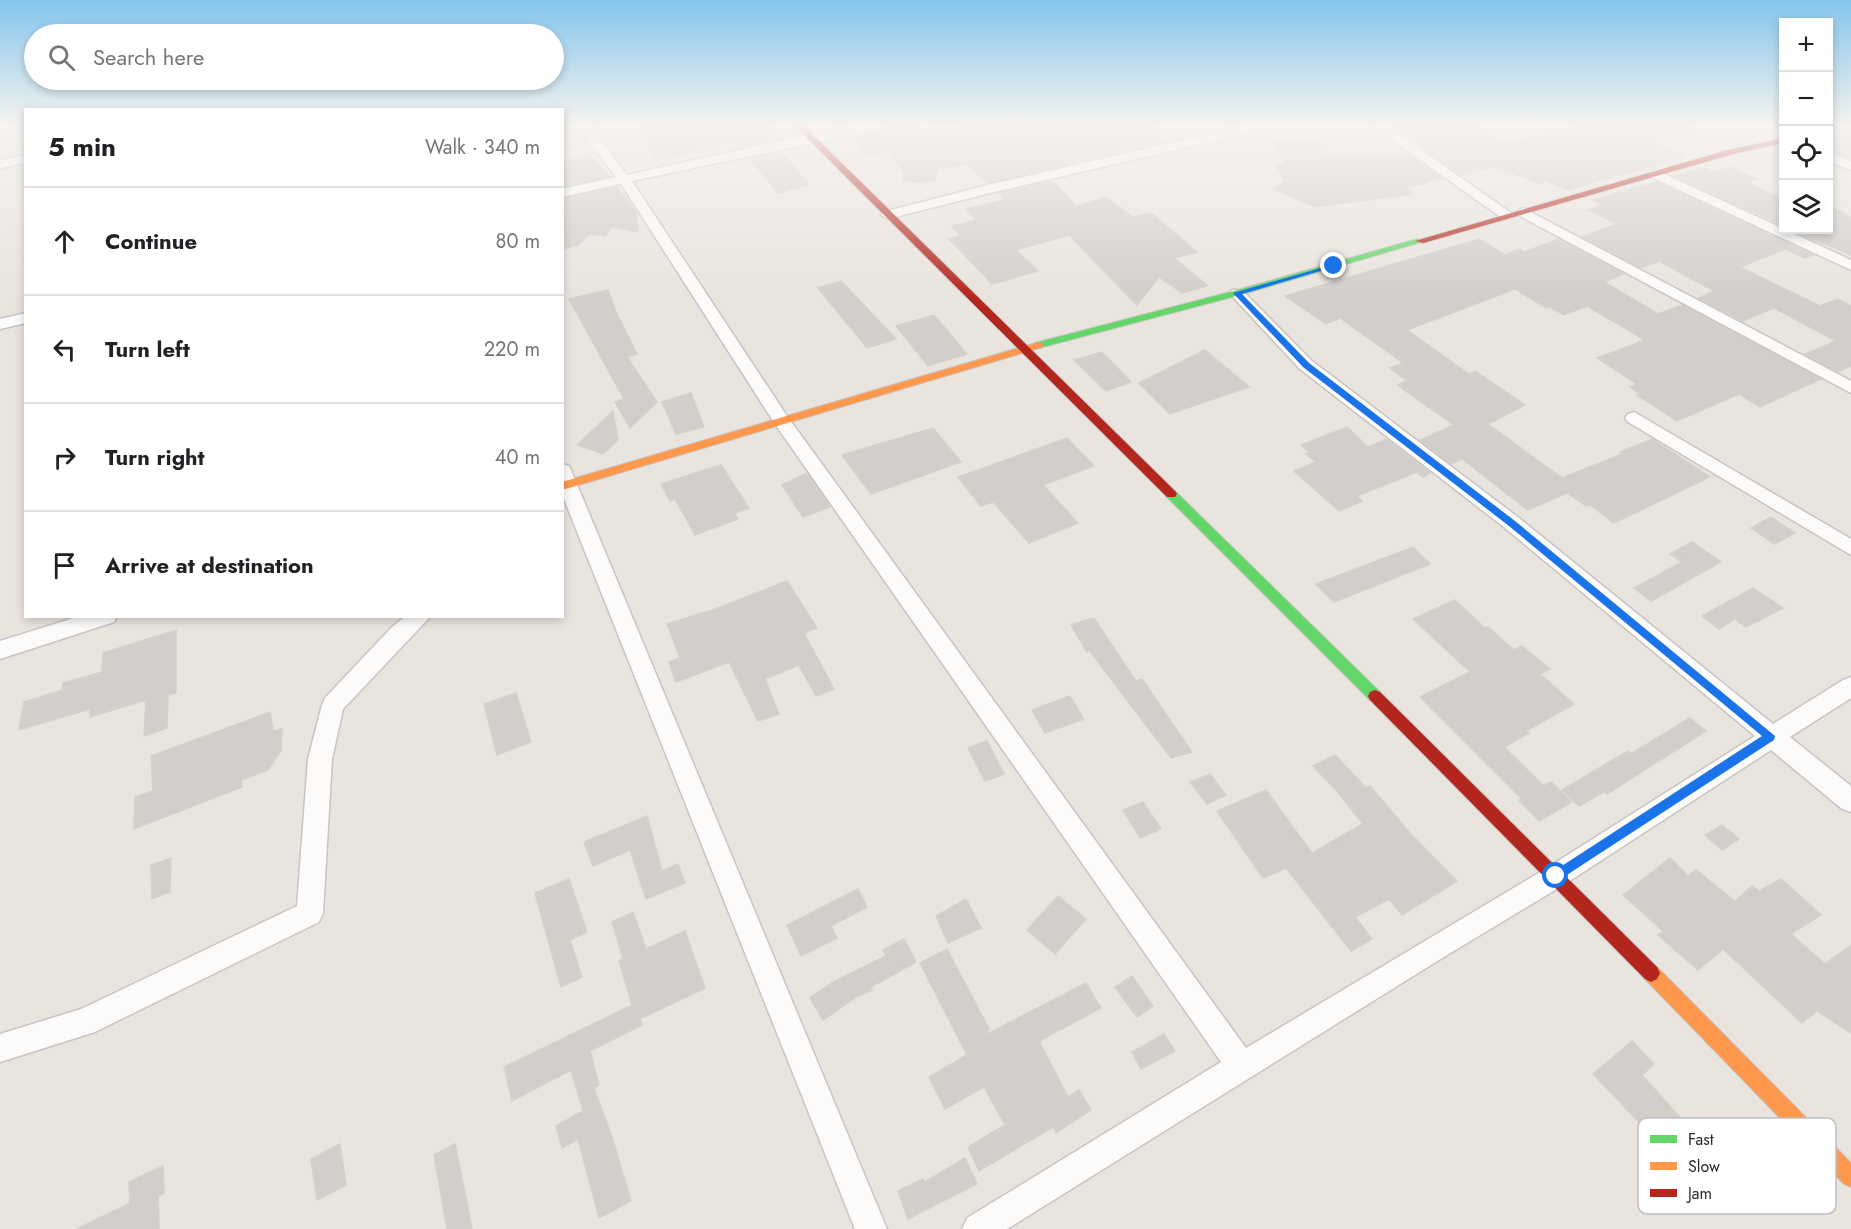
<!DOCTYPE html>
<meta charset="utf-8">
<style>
:root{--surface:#fff;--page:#f6f6f6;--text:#202124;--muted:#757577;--line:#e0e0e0}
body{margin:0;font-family:Jost,sans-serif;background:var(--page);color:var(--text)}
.controls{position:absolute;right:18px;top:18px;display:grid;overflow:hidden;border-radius:0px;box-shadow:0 3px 9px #0003}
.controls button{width:54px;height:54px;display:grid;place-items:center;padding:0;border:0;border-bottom:2px solid var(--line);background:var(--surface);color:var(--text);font:30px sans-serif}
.stop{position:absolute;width:18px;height:18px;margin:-14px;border:4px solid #1a73e8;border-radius:50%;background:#fff}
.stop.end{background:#1a73e8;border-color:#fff;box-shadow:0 2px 6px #0008}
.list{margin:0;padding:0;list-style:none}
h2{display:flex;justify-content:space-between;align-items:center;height:78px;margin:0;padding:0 24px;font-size:26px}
h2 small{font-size:20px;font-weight:400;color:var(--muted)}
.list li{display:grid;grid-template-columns:39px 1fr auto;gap:18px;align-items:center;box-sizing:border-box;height:108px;padding:0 24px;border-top:2px solid var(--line)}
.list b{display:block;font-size:22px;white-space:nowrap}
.list em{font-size:20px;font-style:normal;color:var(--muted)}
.icon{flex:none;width:33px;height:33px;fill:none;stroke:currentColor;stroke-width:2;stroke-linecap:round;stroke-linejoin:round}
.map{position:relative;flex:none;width:1851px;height:1229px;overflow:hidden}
.search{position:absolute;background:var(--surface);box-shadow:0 3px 9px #0003;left:24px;top:24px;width:540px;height:66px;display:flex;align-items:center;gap:15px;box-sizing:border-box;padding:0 21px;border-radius:33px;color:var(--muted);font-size:22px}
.panel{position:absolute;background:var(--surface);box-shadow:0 3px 9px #0003;left:24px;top:108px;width:540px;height:510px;border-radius:0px}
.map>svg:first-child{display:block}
</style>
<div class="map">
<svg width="1851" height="1229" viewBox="0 0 1851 1229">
<rect width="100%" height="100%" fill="#eae4de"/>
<g fill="#d2ceca" stroke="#d4d0cb" stroke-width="1.5">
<path d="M641,125H770L771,133L762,135L768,141L740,147L735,142L657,160L641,139L649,138Z"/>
<path d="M888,125H920V132L945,126L948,130L969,125H1157L1159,142L987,183L968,164L938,169L935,180L920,183L903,180L904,174L889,151L868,156L853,140H857L854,137L880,131Z"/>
<path d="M1391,125H1480V132L1505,142L1590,125H1690L1691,133L1655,142L1684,157L1568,190L1545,180L1541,184L1494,166L1460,174Z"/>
<path d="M1851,128V159L1828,150V135Z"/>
<path d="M1317,142L1325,155L1406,153L1442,178L1423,182L1426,184L1404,186L1412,194L1315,207L1274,189L1285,181L1276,165H1286L1273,143Z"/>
<path d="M781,152L809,185L778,193L750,159Z"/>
<path d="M589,156L592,160H595L608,176L562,187V162Z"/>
<path d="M1731,167L1757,179L1747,182L1784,201V226L1675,176L1704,168L1712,172Z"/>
<path d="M1051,181L1077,206L1106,197L1133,217L1151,213L1197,252L1174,258L1208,286L1182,293L1159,277L1137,305L1069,235L1016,250L1038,271L992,284L949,239L961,236L952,226L977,220L966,209L1004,200L998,193Z"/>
<path d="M1656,182L1813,255L1805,258L1785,249L1740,267L1820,306L1838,299L1851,306V366L1838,372L1805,354L1836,341L1774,308L1743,321L1699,298L1714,291L1659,261L1641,268L1582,237L1617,224L1589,210L1603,205L1593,200Z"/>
<path d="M617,187L636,212L638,232L612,227L606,236L590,234L578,245L562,249V199Z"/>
<path d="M1828,205L1851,217V255L1790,230H1828Z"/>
<path d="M1479,239L1505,255L1520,249L1524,252L1558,239L1624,274L1604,282L1658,314L1682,305L1821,379L1760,407L1739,394L1677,421L1637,395L1640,394L1630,387L1637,384L1597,358L1645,340L1587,306L1564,315L1550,307L1546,308L1515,289L1407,330L1469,374L1475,371L1525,405L1488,424L1562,478L1622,454L1620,452L1652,439L1710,477L1614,523L1590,505L1586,506L1567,493L1528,510L1462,459L1451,464L1420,440L1454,425L1397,385L1407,381L1390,368L1403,363L1340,318L1326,324L1285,296Z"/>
<path d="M841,281L896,339L867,348L818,288Z"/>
<path d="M608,290L616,312L637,354L627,357L657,402L630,428L615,402L624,399L569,299Z"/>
<path d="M934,315L967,354L928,366L896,326Z"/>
<path d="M1205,350L1249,387L1170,414L1139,383Z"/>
<path d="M1102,352L1131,382L1106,391L1074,360Z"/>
<path d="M691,393L704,427L676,434L662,402Z"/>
<path d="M613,411L618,440L603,454L577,445Z"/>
<path d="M1347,427L1368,447L1386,439L1430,473L1423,477L1417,472L1357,496L1362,501L1339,511L1294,471L1316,462L1306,454L1310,453L1301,445Z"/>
<path d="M933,428L961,462L871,494L842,455Z"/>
<path d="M1067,438L1094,466L1043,485L1078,523L1029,543L993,502L981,506L958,477Z"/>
<path d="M721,465L749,508L734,513L738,519L695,535L675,499L670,501L661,484Z"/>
<path d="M807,473L830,507L803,517L782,485Z"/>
<path d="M1771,517L1795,533L1775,544L1751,528Z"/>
<path d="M1692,542L1721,562L1651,601L1634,588L1682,562L1670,554Z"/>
<path d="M1413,547L1430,564L1334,602L1316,584Z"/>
<path d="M787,581L817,628L804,633L834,689L816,696L799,665L765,679L779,714L758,721L729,662L676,682L669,662L680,658L667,624L704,612L705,613Z"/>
<path d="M1753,588L1783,608L1746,627L1735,619L1719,629L1702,616Z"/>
<path d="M1455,600L1485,628L1488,627L1514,650L1522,646L1550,669L1540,674L1574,704L1526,731L1529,733L1504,747L1544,786L1551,782L1572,802L1539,821L1519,800L1522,799L1420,697L1470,672L1413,619Z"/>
<path d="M1094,618L1136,681L1142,679L1192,752L1171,758L1089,650L1087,652L1071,625Z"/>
<path d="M176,630V693L168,695L167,728L144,736L146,700L90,717V709L19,730L24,702L62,690L63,683L102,672L103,653Z"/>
<path d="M516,693L531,742L497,755L484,704Z"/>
<path d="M1070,696L1084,719L1045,733L1032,710Z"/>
<path d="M270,712L273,731L282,729L281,751L268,770L241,780L242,787L134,829L135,797L153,791L151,756Z"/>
<path d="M1690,718L1706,731L1607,794L1605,791L1579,806L1562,790L1628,751L1631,754Z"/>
<path d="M987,741L1004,774L985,781L968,748Z"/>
<path d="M1335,755L1366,788L1370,786L1409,832L1457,881L1402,915L1389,899L1355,917L1372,939L1351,951L1286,868L1263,878L1217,811L1266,790L1312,853L1363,824L1335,789L1313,766Z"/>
<path d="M1210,774L1226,795L1207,804L1190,782Z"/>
<path d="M1143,802L1161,829L1140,838L1123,810Z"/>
<path d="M647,816L662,871L678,864L685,883L646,899L630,850L593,866L584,842Z"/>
<path d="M1722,825L1739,839L1722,850L1705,835Z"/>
<path d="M171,858L170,892L152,899L151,865Z"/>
<path d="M1670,858L1688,876L1696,870L1735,901L1752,886L1759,891L1781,879L1821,915L1791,934L1825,964L1851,945V1033L1817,1011L1802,1023L1723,949L1698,970L1658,935L1663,931L1623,895Z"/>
<path d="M569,879L587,932L570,940L582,977L561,987L535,893Z"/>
<path d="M858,889L867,907L831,926L837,938L801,956L787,925Z"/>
<path d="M1058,896L1086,919L1055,954L1027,930Z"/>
<path d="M966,899L981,928L948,943L936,916Z"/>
<path d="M633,912L646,949L685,931L705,988L640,1019L642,1025L590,1051L599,1085L594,1088L612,1137L631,1201L599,1218L578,1139L562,1148L556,1126L583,1111L571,1070L512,1101L504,1067L632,1005L619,961L623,959L612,922Z"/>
<path d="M904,939L916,962L871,987L872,990L858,996L823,1020L810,998L835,981L886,956L883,950Z"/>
<path d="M947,949L989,1029L983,1036L1086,983L1101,1008L1039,1041L1068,1097L1079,1090L1091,1110L1056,1133L1053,1127L979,1171L968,1147L1005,1125L984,1087L945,1109L929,1077L967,1055L920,963Z"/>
<path d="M1132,976L1153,1006L1137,1017L1115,987Z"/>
<path d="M1164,1034L1175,1051L1141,1069L1132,1052Z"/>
<path d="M1632,1041L1654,1064L1642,1075L1711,1152L1681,1174L1638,1121L1593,1074Z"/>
<path d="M340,1144L346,1185L317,1200L311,1159Z"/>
<path d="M455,1144L466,1198L472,1229H447L434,1155Z"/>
<path d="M965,1158L977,1184L908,1219L898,1191L923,1179L925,1182Z"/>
<path d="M163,1166L164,1193L158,1196L159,1229H77L130,1203L129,1182Z"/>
</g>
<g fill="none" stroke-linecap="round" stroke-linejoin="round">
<defs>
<g id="street">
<path d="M577,125H590L627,175L811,134L858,125H886L880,129L632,181L787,416L1246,1048L1547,868L1755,736L1505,528L1300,369L1232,296L1229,293L1232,290H1242L1312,361L1519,518L1773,724L1843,680L1851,677V698L1790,737L1851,786V812L1842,809L1771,750L1565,884L1439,960L1007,1229H962L967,1218L1221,1062L775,424L621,184L562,197V189L616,177Z"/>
<path d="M1248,125H1272L1266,129L994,192L888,219L881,215L883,212L992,184Z"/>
<path d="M1371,125H1386L1514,215L1512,218H1502Z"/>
<path d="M1828,125H1847L1828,133Z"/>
<path d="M1828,152L1851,161V170L1828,161Z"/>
<path d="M26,155V163L0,168V160Z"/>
<path d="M1656,170L1851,260V270L1651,177L1649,174L1651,171Z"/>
<path d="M1523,208L1851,381V393L1518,215L1516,212Z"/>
<path d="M26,313V323L0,329V319Z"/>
<path d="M1634,412L1851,539V555L1628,422L1625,418L1628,414Z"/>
<path d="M562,464L569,466L571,470L887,1229H855L562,494Z"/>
<path d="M80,616H117L114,622L0,659V641Z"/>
<path d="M406,616H431L343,709L332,759L323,913L319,922L95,1032L0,1062V1034L81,1009L297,906L308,759L322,705L325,698L392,627Z"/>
</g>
<g id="fast">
<path d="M1417,239L1425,241L1240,295L1039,348L1034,345L1035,343L1234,291Z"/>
<path d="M1171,490L1175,491L1380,692L1382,696L1380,700L1375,702L1370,700L1167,497L1165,494Z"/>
</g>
<g id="slow">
<path d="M1039,342L1044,345L1043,347L562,490V482Z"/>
<path d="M1651,964L1657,967L1851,1163V1187L1844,1184L1645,979L1642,973L1645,967Z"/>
</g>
<g id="jam">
<path d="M794,125H803L1175,491L1177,494L1175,497H1167Z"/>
<path d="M1784,138V143L1733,154L1423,243L1415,241L1728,150Z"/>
<path d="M1375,690L1380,692L1657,967L1660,973L1657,979L1651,982L1645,979L1370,700L1368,696L1370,692Z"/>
</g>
</defs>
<use href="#street" stroke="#c6c4c4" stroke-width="3"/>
<use href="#fast" stroke="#c6c4c4" stroke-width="2"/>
<use href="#slow" stroke="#c6c4c4" stroke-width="2"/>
<use href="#jam" stroke="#c6c4c4" stroke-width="2"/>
<use href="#street" fill="#fcfbfa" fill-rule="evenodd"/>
<use href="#fast" fill="#63d668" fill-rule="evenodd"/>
<use href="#slow" fill="#ff974d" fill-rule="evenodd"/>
<use href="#jam" fill="#b3261e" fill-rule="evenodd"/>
</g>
<linearGradient id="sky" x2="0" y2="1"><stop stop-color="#83c5ec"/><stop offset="0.42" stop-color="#f6f3f0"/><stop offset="1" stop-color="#f6f3f0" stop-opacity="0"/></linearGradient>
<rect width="1851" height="297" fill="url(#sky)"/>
<path fill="#1a73e8" d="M1331,265L1337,266L1242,294L1309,363L1515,521L1775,736L1774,740L1556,882L1550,876L1551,873L1762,736L1509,526L1303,367L1233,293Z"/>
<rect x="1638" y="1118" width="198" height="96" rx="9" fill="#fff" stroke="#bfbfbf" stroke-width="1.5"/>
<rect x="1650" y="1135" width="27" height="8" fill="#63d668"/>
<rect x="1650" y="1162" width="27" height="8" fill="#ff974d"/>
<rect x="1650" y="1189" width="27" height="8" fill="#b3261e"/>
<g font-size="16" fill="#2a2a2a">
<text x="1688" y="1145">Fast</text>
<text x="1688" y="1172">Slow</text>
<text x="1688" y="1199">Jam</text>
</g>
</svg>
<div class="controls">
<button>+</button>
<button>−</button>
<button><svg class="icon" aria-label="locate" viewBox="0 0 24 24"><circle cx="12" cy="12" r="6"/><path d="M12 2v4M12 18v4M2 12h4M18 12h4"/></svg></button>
<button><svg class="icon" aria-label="layers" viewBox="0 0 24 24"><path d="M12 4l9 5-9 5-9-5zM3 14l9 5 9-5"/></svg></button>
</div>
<div class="stop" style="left:1556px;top:876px"></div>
<div class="stop end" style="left:1334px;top:266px"></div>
<div class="search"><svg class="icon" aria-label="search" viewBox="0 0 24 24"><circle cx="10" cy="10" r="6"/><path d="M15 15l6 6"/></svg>Search here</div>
<section class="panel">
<h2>5 min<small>Walk · 340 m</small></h2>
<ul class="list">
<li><svg class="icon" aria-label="ahead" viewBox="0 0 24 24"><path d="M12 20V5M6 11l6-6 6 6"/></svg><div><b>Continue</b></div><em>80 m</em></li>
<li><svg class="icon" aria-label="left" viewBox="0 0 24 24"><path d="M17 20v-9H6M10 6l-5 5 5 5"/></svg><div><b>Turn left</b></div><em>220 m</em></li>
<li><svg class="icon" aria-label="right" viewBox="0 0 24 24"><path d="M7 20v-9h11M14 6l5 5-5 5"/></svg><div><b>Turn right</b></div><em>40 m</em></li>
<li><svg class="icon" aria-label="arrive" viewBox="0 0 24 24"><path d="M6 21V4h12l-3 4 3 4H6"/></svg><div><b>Arrive at destination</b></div></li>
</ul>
</section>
</div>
